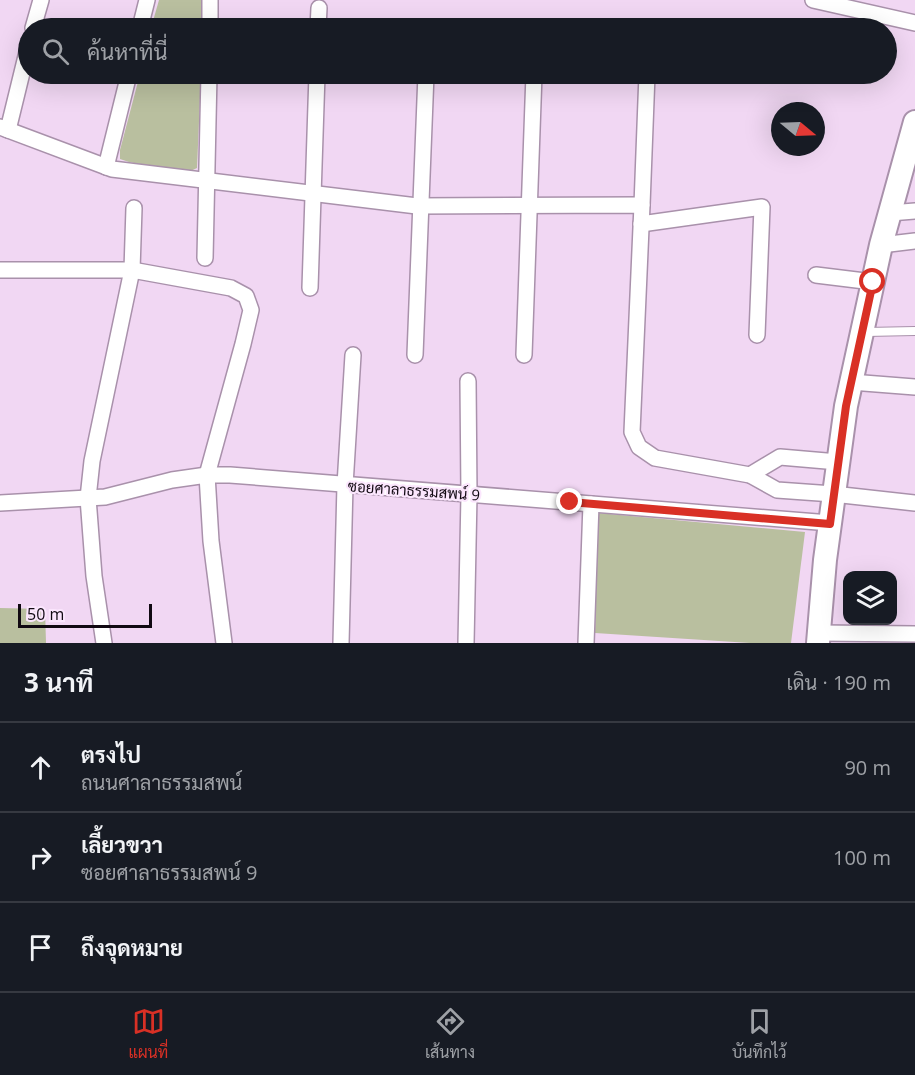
<!DOCTYPE html>
<html lang="th">
<meta charset="utf-8">
<style>
:root{--surface:#171b24;--page:#20242c;--text:#f1f3f6;--muted:#9ea1a6;--line:#363941;--accent:#d93025}
body{margin:0;font-family:"Open Sans",Sarabun,sans-serif;background:var(--page);color:var(--text)}
.controls{position:absolute;right:18px;bottom:18px;display:grid;overflow:hidden;border-radius:12px;box-shadow:0 6px 24px #0002}
.controls button{width:54px;height:54px;display:grid;place-items:center;padding:0;border:0;border-bottom:2px solid var(--line);background:var(--surface);color:var(--text);font:30px sans-serif}
.compass{position:absolute;left:771px;top:102px;width:54px;height:54px;border-radius:50%;background:var(--surface);box-shadow:0 6px 24px #0002;rotate:109deg}
.scale{position:absolute;left:18px;bottom:15px;width:134px;box-sizing:border-box;padding-left:6px;border:3px solid #110912;border-top:0;font-size:16px;line-height:21px;white-space:nowrap;color:#110912;-webkit-text-stroke:4px #fbe6fd;paint-order:stroke}
.stop{position:absolute;width:18px;height:18px;margin:-14px;border:4px solid #d93025;border-radius:50%;background:#fff}
.stop.end{background:#d93025;border-color:#fff;box-shadow:0 2px 6px #0008}
.list{margin:0;padding:0;list-style:none}
h2{display:flex;justify-content:space-between;align-items:center;height:78px;margin:0;padding:0 24px;font-size:26px}
h2 small{font-size:20px;font-weight:400;color:var(--muted)}
.list li{display:grid;grid-template-columns:39px 1fr auto;gap:18px;align-items:center;box-sizing:border-box;height:90px;padding:0 24px;border-top:2px solid var(--line)}
.list b{display:block;font-size:22px;white-space:nowrap}
.list p{margin:0;font-size:20px;white-space:nowrap;color:var(--muted)}
.list em{font-size:20px;font-style:normal;color:var(--muted)}
.icon{flex:none;width:33px;height:33px;fill:none;stroke:currentColor;stroke-width:2;stroke-linecap:round;stroke-linejoin:round}
.map{position:relative;flex:none;width:915px;height:643px;overflow:hidden}
.search{position:absolute;background:var(--surface);box-shadow:0 6px 24px #0002;left:18px;right:18px;top:18px;height:66px;display:flex;align-items:center;gap:15px;box-sizing:border-box;padding:0 21px;border-radius:33px;color:var(--muted);font-size:22px}
.sheet{height:348px;background:var(--surface)}
nav{display:flex;justify-content:space-around;align-items:center;box-sizing:border-box;height:84px;border-top:2px solid var(--line);background:var(--surface);font-size:16px;color:var(--muted)}
nav a{display:grid;justify-items:center;gap:3px}
nav .on{color:var(--accent)}
.map>svg:first-child{display:block}
</style>
<div class="map">
<svg width="915" height="643" viewBox="0 0 915 643">
<rect width="100%" height="100%" fill="#f1d7f3"/>
<g fill="#b9bf9f">
<path d="M159,0H204L203,28H151Z"/>
<path d="M140,74H201L197,168L186,173L129,162L120,159V150Z"/>
<path d="M598,513L805,532L791,643H750L595,633Z"/>
<path d="M0,608L45,609L46,643H0Z"/>
</g>
<g fill="none" stroke-linecap="round" stroke-linejoin="round">
<defs>
<path id="lane" d="M866,332L915,331"/>
<g id="street">
<path d="M813,0L915,23"/>
<path d="M33,28L41,0"/>
<path d="M140,28L147,0"/>
<path d="M210,28V0"/>
<path d="M318,28L319,8"/>
<path d="M0,127L112,169L417,206L642,205L632,432L639,447L655,458L750,475L777,490L833,494L915,503"/>
<path d="M8,130L28,48"/>
<path d="M106,167L129,74"/>
<path d="M642,205L647,74"/>
<path d="M890,213L915,211"/>
<path d="M641,224L762,207L757,335"/>
<path d="M881,245L915,241"/>
<path d="M205,258L209,74"/>
<path d="M0,270H132L231,288L246,296L251,310L243,344L207,475L211,541L224,643"/>
<path d="M816,275L873,282"/>
<path d="M310,288L317,74"/>
<path d="M415,355L426,74"/>
<path d="M524,355L534,74"/>
<path d="M851,382L915,387"/>
<path d="M750,475L780,457L838,462"/>
<path d="M0,503L105,497L172,480L207,475H230L830,523"/>
<path d="M819,633L915,634"/>
<path d="M104,643L94,576L88,498L92,461L132,270L134,208"/>
<path d="M341,643L345,485L353,355"/>
<path d="M466,643L469,495L468,381"/>
<path d="M586,643L591,504"/>
</g>
<path id="secondary" d="M818,643L825,560L846,406L881,245L915,122"/>
</defs>
<use href="#lane" stroke="#a991ab" stroke-width="10"/>
<use href="#street" stroke="#a991ab" stroke-width="18"/>
<use href="#secondary" stroke="#a991ab" stroke-width="26"/>
<use href="#lane" stroke="#fff" stroke-width="8"/>
<use href="#street" stroke="#fff" stroke-width="15"/>
<use href="#secondary" stroke="#fff" stroke-width="22"/>
</g>
<g fill="none" stroke-linecap="round" stroke-linejoin="round">
<path stroke="#d93025" stroke-width="8" d="M570,502L830,524L846,406L873,282"/>
</g>
<g text-anchor="middle" dominant-baseline="central" stroke-width="4.5" stroke-linejoin="round" paint-order="stroke">
<g font-size="15" fill="#110912" stroke="#fbe6fd">
<text transform="translate(414 490) rotate(4)">ซอยศาลาธรรมสพน์ 9</text>
</g>
</g>
</svg>
<div class="controls">
<button><svg class="icon" aria-label="layers" viewBox="0 0 24 24"><path d="M12 4l9 5-9 5-9-5zM3 14l9 5 9-5"/></svg></button>
</div>
<svg class="compass" viewBox="-18 -18 36 36"><path d="M0-13l5 13h-10z" fill="#e53935"/><path d="M0 13l5-13h-10z" fill="#9ea1a6"/></svg>
<div class="scale">50 m</div>
<div class="stop" style="left:873px;top:282px"></div>
<div class="stop end" style="left:570px;top:502px"></div>
<div class="search"><svg class="icon" aria-label="search" viewBox="0 0 24 24"><circle cx="10" cy="10" r="6"/><path d="M15 15l6 6"/></svg>ค้นหาที่นี่</div>
</div>
<section class="sheet">
<h2>3 นาที<small>เดิน · 190 m</small></h2>
<ul class="list">
<li><svg class="icon" aria-label="ahead" viewBox="0 0 24 24"><path d="M12 20V5M6 11l6-6 6 6"/></svg><div><b>ตรงไป</b><p>ถนนศาลาธรรมสพน์</p></div><em>90 m</em></li>
<li><svg class="icon" aria-label="right" viewBox="0 0 24 24"><path d="M7 20v-9h11M14 6l5 5-5 5"/></svg><div><b>เลี้ยวขวา</b><p>ซอยศาลาธรรมสพน์ 9</p></div><em>100 m</em></li>
<li><svg class="icon" aria-label="arrive" viewBox="0 0 24 24"><path d="M6 21V4h12l-3 4 3 4H6"/></svg><div><b>ถึงจุดหมาย</b></div></li>
</ul>
</section>
<nav>
<a class="on"><svg class="icon" aria-label="map" viewBox="0 0 24 24"><path d="M3 6l6-2 6 2 6-2v14l-6 2-6-2-6 2zM9 4v14M15 6v14"/></svg>แผนที่</a>
<a><svg class="icon" aria-label="directions" viewBox="0 0 24 24"><path d="M12 3l9 9-9 9-9-9zM9 14v-3h6M13 9l2 2-2 2"/></svg>เส้นทาง</a>
<a><svg class="icon" aria-label="saved" viewBox="0 0 24 24"><path d="M7 4h10v16l-5-4-5 4z"/></svg>บันทึกไว้</a>
</nav>
